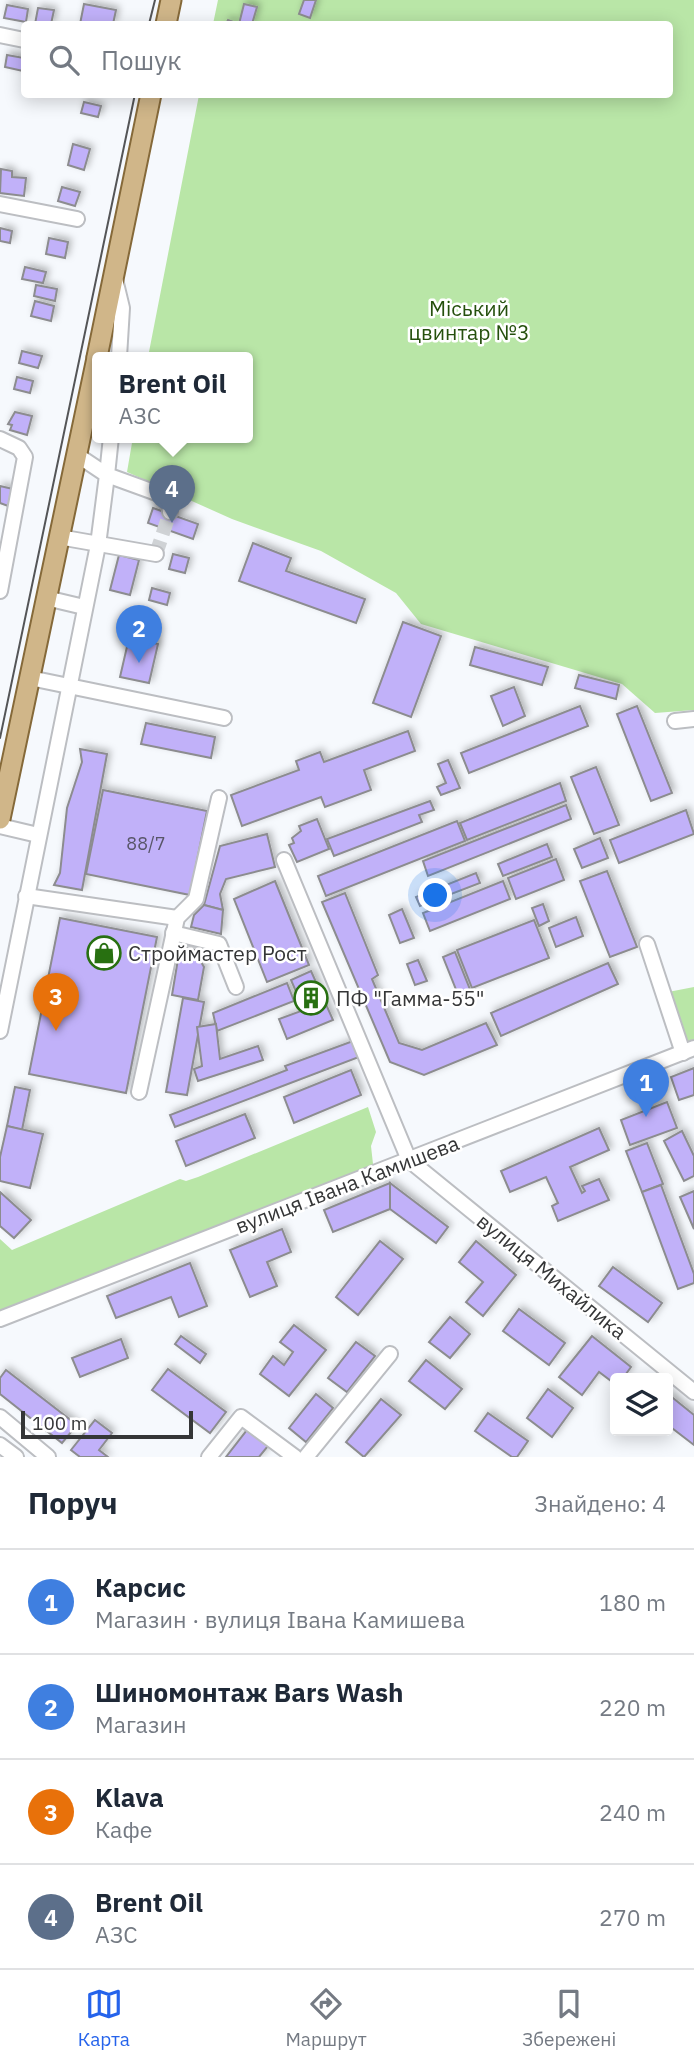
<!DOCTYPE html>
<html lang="uk">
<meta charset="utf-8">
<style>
:root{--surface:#fff;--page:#f2f2f3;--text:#1f2937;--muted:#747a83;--line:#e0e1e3;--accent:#2563eb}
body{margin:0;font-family:"IBM Plex Sans",sans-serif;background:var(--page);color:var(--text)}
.controls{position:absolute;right:21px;bottom:21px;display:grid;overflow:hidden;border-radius:7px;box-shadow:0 4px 18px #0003}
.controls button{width:63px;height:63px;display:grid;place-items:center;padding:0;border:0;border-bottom:2px solid var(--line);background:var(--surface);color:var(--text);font:35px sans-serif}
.scale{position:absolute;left:21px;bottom:18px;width:172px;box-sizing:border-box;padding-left:7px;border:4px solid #353637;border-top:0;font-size:19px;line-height:24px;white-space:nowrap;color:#353637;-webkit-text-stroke:5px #fff;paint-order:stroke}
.you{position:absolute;left:436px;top:896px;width:24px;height:24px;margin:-18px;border:5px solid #fff;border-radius:50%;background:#1a73e8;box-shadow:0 0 0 10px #1a73e833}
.badge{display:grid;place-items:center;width:46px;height:46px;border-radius:50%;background:var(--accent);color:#fff;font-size:23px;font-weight:700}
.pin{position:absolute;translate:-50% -58px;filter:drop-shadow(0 2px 4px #0008)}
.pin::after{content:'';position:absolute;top:37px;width:24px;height:21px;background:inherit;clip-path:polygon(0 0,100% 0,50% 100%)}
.popup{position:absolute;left:92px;top:352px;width:161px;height:91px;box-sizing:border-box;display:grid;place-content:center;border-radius:7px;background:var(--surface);filter:drop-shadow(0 2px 5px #0005);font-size:23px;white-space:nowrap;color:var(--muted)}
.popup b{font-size:26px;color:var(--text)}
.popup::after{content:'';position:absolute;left:50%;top:100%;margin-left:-14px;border:14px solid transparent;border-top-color:var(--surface)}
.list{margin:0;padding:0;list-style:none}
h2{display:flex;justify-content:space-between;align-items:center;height:91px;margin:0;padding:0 28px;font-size:30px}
h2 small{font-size:23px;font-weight:400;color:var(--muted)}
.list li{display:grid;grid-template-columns:46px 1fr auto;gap:21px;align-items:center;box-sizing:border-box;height:105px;padding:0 28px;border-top:2px solid var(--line)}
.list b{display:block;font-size:26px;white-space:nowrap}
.list p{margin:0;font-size:23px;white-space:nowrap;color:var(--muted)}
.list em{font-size:23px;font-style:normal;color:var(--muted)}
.icon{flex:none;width:38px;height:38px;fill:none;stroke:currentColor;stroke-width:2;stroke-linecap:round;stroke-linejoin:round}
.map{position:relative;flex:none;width:694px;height:1457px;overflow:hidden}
.search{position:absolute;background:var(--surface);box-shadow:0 4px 18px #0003;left:21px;right:21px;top:21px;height:77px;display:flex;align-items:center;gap:18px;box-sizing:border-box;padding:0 24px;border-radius:7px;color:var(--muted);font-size:26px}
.sheet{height:511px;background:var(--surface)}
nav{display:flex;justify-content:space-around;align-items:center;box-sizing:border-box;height:98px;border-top:2px solid var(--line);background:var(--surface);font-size:19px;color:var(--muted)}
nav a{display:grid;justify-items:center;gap:4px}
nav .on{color:var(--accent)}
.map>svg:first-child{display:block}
</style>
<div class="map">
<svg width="694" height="1457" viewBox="0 0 694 1457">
<defs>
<filter id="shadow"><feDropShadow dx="3" dy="-3" stdDeviation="3.5" flood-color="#0004"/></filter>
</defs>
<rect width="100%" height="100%" fill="#f6f9fd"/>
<g fill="#b9e6a7">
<path d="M218,0H694V710L655,713L622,684L421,624L396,593L321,551L232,519L127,472L133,437H247V357H148L199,95L670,94V24H213Z"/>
<path d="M694,987V1048L683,1053L663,993Z"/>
<path d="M368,1107L376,1132L371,1146L374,1173L0,1319V1239L12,1250L180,1179L186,1181L198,1177Z"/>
</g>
<g fill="#c1b1f9" stroke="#8c8c8f" stroke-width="2" filter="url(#shadow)">
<path d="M304,0H316L310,18L299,14Z"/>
<path d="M84,4L116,10L113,24H80Z"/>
<path d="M244,4L257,7L252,24H226L228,20L239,24Z"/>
<path d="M7,5L28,9L26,22L4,18Z"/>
<path d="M38,8L54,10L51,24H35Z"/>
<path d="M7,55L24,58L23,71L5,67Z"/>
<path d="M84,102L101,106L98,117L81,113Z"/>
<path d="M73,144L90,149L84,170L68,165Z"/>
<path d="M1,169L12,171V177L26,178L24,196L0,193Z"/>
<path d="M62,187L80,192L75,206L58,201Z"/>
<path d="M0,228L12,231L10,243L0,241Z"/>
<path d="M49,238L68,242L65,258L46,254Z"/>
<path d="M25,267L46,272L43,283L22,279Z"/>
<path d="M36,285L57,289L55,301L34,296Z"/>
<path d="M35,301L54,306L51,321L31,316Z"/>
<path d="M22,351L42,356L38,368L19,363Z"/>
<path d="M17,377L33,381L30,393L14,389Z"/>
<path d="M15,412L32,416L27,435L10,430L12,425L8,424Z"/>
<path d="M0,486L13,489L8,506L0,503Z"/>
<path d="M153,508L198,524L193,539L148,523Z"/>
<path d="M253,543L291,558L286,571L365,599L356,623L239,581Z"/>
<path d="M173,554L189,558L185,573L169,569Z"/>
<path d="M119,555L139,560L130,595L110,590Z"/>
<path d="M152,588L170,593L167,605L149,600Z"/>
<path d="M403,622L441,636L411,717L373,703Z"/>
<path d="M129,638L158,644L149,683L120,677Z"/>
<path d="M475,647L548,667L542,685L470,665Z"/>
<path d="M579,675L619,685L616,699L575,688Z"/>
<path d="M514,687L525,716L503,726L491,696Z"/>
<path d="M580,706L588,726L469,773L461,753Z"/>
<path d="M637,706L672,793L651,801L617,714Z"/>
<path d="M146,723L215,737L211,758L141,744Z"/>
<path d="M408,731L415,751L364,770L371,790L325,807L321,797L242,826L231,795L299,770L296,761L320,752L324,762Z"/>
<path d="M80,749L107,754L82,890L54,885L60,873L67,808L82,762Z"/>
<path d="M448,760L460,788L441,795L437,787L446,783L438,764Z"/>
<path d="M596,767L619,825L594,834L571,777Z"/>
<path d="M560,783L566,801L467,840L460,823Z"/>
<path d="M103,790L207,811L190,895L86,874Z"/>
<path d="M430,801L434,810L419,815L422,822L334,856L327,839Z"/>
<path d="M566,805L571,819L428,876L423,861Z"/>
<path d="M686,810L694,834L619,863L610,840Z"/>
<path d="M317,819L329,849L297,862L289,845L294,843L292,838L301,831L299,826Z"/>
<path d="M457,821L465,841L326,896L318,876Z"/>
<path d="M267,834L275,867L226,879L220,894L223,910L204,905L220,846Z"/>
<path d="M600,838L608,858L582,868L574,849Z"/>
<path d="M547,844L552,857L503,876L498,864Z"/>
<path d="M556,859L564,880L516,899L508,878Z"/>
<path d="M607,871L637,947L610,957L580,881Z"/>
<path d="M476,873L480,883L420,906L416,897Z"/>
<path d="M275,881L309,965L267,982L234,899Z"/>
<path d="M503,881L510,899L430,931L423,913Z"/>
<path d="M345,893L378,975L372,979L399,1043L422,1050L486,1023L497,1045L424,1075L390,1062L322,902Z"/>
<path d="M543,904L549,921L539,926L532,908Z"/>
<path d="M204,905L223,910L221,934L191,927L194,915Z"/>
<path d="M402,909L414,938L400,943L389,915Z"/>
<path d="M576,917L583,936L556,947L549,928Z"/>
<path d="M60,918L157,937L126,1093L29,1074Z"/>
<path d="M534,920L549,958L472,988L457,950Z"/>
<path d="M180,947L194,950L204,967L198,1000L172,995Z"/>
<path d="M455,952L471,992L459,997L443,957Z"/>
<path d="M418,960L427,981L415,985L407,964Z"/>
<path d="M608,963L618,984L501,1036L491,1013Z"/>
<path d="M311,971L333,1020L287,1039L279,1019L304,1010L291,980Z"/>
<path d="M287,983L294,1001L217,1031L213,1013Z"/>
<path d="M183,998L204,1002L187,1095L166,1092Z"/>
<path d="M216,1024L220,1059L258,1046L263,1060L198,1081L194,1069L202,1066L197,1027Z"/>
<path d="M353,1041L359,1057L175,1127L170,1115L287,1070L285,1066Z"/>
<path d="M694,1068V1095L679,1100L671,1077Z"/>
<path d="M351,1070L361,1095L294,1123L284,1097Z"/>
<path d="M15,1087L30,1090L22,1130L7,1126Z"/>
<path d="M667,1102L677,1128L630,1145L621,1120Z"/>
<path d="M245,1114L255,1138L186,1166L176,1141Z"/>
<path d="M7,1126L43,1134L30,1188L0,1181V1157Z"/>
<path d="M599,1128L609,1150L570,1167L582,1193L585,1191L582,1186L599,1179L609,1200L558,1221L552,1206L558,1203L546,1177L510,1192L501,1171Z"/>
<path d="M682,1131L694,1156V1176L684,1181L664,1141Z"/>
<path d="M647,1143L663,1184L642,1192L626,1151Z"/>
<path d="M390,1183V1209L333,1232L324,1210Z"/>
<path d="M390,1183L448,1227L436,1243L390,1209Z"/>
<path d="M661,1185L694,1274V1283L678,1289L642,1192Z"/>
<path d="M694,1191V1229L680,1197Z"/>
<path d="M0,1192L31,1220L14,1238L0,1226Z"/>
<path d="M282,1229L291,1252L267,1262L277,1286L250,1297L230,1250Z"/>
<path d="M380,1241L403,1259L358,1315L336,1297Z"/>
<path d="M476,1241L516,1275L483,1316L466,1302L483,1282L459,1262Z"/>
<path d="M190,1263L207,1306L179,1317L171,1297L116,1318L107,1296Z"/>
<path d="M613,1267L662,1303L648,1322L599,1286Z"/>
<path d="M519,1309L565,1343L549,1365L503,1331Z"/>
<path d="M450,1317L470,1334L450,1358L429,1342Z"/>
<path d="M294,1325L326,1350L289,1396L260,1374L273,1356L284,1365L293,1352L280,1342Z"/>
<path d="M181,1336L206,1354L200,1363L175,1344Z"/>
<path d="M592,1336L631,1367L623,1378H615V1384L599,1372L582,1395L559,1377Z"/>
<path d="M121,1339L128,1358L80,1377L72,1358Z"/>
<path d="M356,1342L375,1356L347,1392L328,1378Z"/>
<path d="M426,1360L462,1389L445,1409L409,1381Z"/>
<path d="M168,1369L226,1412L210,1433L152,1390Z"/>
<path d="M6,1370L77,1425L62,1443L0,1394V1378Z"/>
<path d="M548,1389L573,1408L552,1437L527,1418Z"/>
<path d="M316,1394L333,1408L306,1442L289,1428Z"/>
<path d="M668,1394L694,1415V1445L668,1425Z"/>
<path d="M381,1399L401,1415L364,1457L346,1442Z"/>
<path d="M488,1413L528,1441L517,1457H512L475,1431Z"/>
<path d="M95,1420L112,1433L99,1450L108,1457H80L71,1450Z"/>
<path d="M247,1430L268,1446L259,1457H226Z"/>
</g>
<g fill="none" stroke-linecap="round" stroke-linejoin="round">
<path stroke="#cfd2d5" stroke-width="14" stroke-dasharray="14 7" stroke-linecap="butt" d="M156,554L170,512"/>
<defs>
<g id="minor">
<path d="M0,35L24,40"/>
<path d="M0,204L77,219"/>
<path d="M115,279L122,308L119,357"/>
<path d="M111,437L107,475L162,495L169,502L170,512"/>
<path d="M0,439L19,448L25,457L0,591"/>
<path d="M59,537L156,554"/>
<path d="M46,598L84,607"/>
<path d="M30,678L224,718"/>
<path d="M675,721L694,719"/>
<path d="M0,826L38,835"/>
<path d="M284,860L409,1160L694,1392"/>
<path d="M26,896L177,918"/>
<path d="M173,933L219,944L236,987"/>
<path d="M647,944L683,1053"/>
<path d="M0,1031L98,545L107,475L77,455"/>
<path d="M139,1092L177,918L196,899L219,798"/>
<path d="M0,1319L694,1048"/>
<path d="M0,1417L48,1457"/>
<path d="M0,1445L16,1457"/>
<path d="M209,1457L241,1417L295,1457"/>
<path d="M306,1457L390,1354"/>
</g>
<g id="major">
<path d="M166,24L171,0"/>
<path d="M97,357L151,94"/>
<path d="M0,819L97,358"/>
</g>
</defs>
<use href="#minor" stroke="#bcbec2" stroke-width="18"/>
<use href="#major" stroke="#856939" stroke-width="23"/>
<use href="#minor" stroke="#fff" stroke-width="14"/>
<use href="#major" stroke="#d0b689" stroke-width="19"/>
<g stroke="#545557" stroke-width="2">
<path d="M149,24L155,0"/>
<path d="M0,738L135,94"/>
</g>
</g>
<defs>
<symbol id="shop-ring" viewBox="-11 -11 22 22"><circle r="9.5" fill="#fff" stroke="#287011" stroke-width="1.5"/><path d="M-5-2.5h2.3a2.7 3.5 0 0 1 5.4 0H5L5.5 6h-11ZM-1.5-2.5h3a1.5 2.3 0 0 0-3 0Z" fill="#287011"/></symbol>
<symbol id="building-ring" viewBox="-11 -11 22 22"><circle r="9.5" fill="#fff" stroke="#287011" stroke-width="1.5"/><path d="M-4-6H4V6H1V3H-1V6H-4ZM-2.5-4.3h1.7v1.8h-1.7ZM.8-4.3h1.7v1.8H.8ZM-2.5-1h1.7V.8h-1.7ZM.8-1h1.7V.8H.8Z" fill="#287011"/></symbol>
</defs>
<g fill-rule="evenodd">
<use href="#shop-ring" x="85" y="934" width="38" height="38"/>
<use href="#building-ring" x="292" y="979" width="38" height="38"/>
</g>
<g text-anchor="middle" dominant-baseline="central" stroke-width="5" stroke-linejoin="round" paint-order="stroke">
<g font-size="18" fill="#585568">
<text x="146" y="843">88/7</text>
</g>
<g font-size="21" fill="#25500d" stroke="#fff">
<text x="469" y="308">Міський<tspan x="469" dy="24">цвинтар №3</tspan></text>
</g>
<g font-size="21" fill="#353637" stroke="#fff" text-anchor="start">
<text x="128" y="953">Строймастер Рост</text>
<text x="336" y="998">ПФ "Гамма-55"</text>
</g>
<g font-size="21" fill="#353637" stroke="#fff">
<text transform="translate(347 1184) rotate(-21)">вулиця Івана Камишева</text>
<text transform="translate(552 1276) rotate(39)">вулиця Михайлика</text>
</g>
</g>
</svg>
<div class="controls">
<button><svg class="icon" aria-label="layers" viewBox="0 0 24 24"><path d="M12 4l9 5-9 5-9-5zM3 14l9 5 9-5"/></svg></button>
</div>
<div class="scale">100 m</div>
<div class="you"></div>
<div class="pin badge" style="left:646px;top:1117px;background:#3f7fe0">1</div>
<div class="pin badge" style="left:139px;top:663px;background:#3f7fe0">2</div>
<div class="pin badge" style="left:56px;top:1031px;background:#e8710a">3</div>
<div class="pin badge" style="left:172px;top:523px;background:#5c6f8a">4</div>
<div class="popup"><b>Brent Oil</b>АЗС</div>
<div class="search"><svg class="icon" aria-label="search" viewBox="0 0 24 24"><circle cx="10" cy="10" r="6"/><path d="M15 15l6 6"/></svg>Пошук</div>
</div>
<section class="sheet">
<h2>Поруч<small>Знайдено: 4</small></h2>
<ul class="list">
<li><span class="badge" style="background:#3f7fe0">1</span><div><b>Карсис</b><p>Магазин · вулиця Івана Камишева</p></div><em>180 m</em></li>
<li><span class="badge" style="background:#3f7fe0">2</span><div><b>Шиномонтаж Bars Wash</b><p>Магазин</p></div><em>220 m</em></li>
<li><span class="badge" style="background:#e8710a">3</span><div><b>Klava</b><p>Кафе</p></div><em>240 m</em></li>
<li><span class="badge" style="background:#5c6f8a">4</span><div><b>Brent Oil</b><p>АЗС</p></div><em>270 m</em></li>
</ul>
</section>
<nav>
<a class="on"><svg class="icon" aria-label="map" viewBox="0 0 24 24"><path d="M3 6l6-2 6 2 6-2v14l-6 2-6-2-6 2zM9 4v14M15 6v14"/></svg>Карта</a>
<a><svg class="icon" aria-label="directions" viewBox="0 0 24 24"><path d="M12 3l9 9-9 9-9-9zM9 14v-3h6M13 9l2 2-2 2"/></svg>Маршрут</a>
<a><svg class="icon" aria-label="saved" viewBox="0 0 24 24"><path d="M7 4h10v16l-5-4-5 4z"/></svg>Збережені</a>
</nav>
